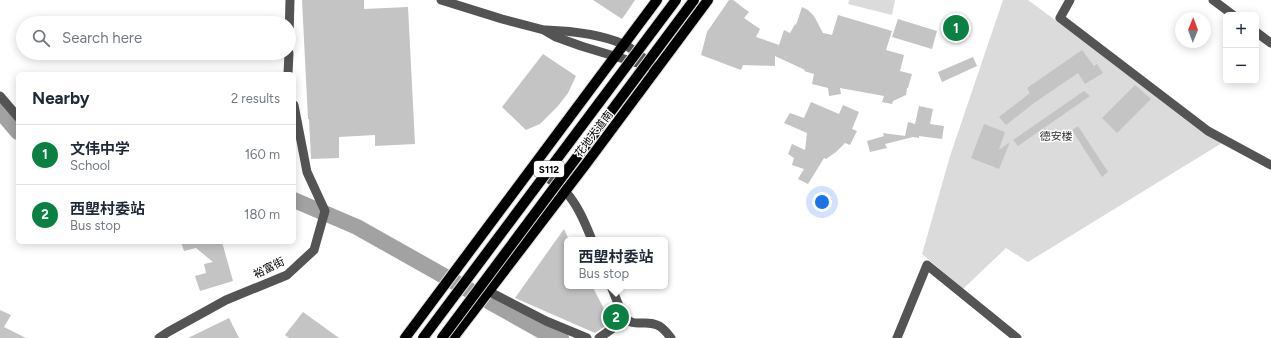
<!DOCTYPE html>
<meta charset="utf-8">
<style>
:root{--surface:#fff;--page:#f2f2f3;--text:#1f2937;--muted:#747a83;--line:#e0e1e3;--accent:#0b8043}
body{margin:0;font-family:Figtree,"Noto Sans SC",sans-serif;background:var(--page);color:var(--text)}
.controls{position:absolute;right:12px;top:12px;display:grid;overflow:hidden;border-radius:6px;box-shadow:0 2px 10px #0003}
.controls button{width:36px;height:36px;display:grid;place-items:center;padding:0;border:0;border-bottom:1px solid var(--line);background:var(--surface);color:var(--text);font:20px sans-serif}
.compass{position:absolute;left:1175px;top:12px;width:36px;height:36px;border-radius:50%;background:var(--surface);box-shadow:0 2px 10px #0003;rotate:1deg}
.you{position:absolute;left:822px;top:202px;width:14px;height:14px;margin:-10px;border:3px solid #fff;border-radius:50%;background:#1a73e8;box-shadow:0 0 0 6px #1a73e833}
.badge{display:grid;place-items:center;width:26px;height:26px;border-radius:50%;background:var(--accent);color:#fff;font-size:13px;font-weight:700}
.pin{position:absolute;translate:-50% -50%;border:2px solid #fff;box-shadow:0 1px 4px #0006}
.popup{position:absolute;left:564px;top:237px;width:104px;height:52px;box-sizing:border-box;display:grid;place-content:center;border-radius:6px;background:var(--surface);filter:drop-shadow(0 1px 3px #0005);font-size:13px;white-space:nowrap;color:var(--muted)}
.popup b{font-size:15px;color:var(--text)}
.popup::after{content:'';position:absolute;left:50%;top:100%;margin-left:-8px;border:8px solid transparent;border-top-color:var(--surface)}
.list{margin:0;padding:0;list-style:none}
h2{display:flex;justify-content:space-between;align-items:center;height:52px;margin:0;padding:0 16px;font-size:17px}
h2 small{font-size:13px;font-weight:400;color:var(--muted)}
.list li{display:grid;grid-template-columns:26px 1fr auto;gap:12px;align-items:center;box-sizing:border-box;height:60px;padding:0 16px;border-top:1px solid var(--line)}
.list b{display:block;font-size:15px;white-space:nowrap}
.list p{margin:0;font-size:13px;white-space:nowrap;color:var(--muted)}
.list em{font-size:13px;font-style:normal;color:var(--muted)}
.icon{flex:none;width:22px;height:22px;fill:none;stroke:currentColor;stroke-width:2;stroke-linecap:round;stroke-linejoin:round}
.map{position:relative;flex:none;width:1271px;height:338px;overflow:hidden}
.search{position:absolute;background:var(--surface);box-shadow:0 2px 10px #0003;left:16px;top:16px;width:280px;height:44px;display:flex;align-items:center;gap:10px;box-sizing:border-box;padding:0 14px;border-radius:22px;color:var(--muted);font-size:15px}
.panel{position:absolute;background:var(--surface);box-shadow:0 2px 10px #0003;left:16px;top:72px;width:280px;height:172px;border-radius:6px}
.map>svg:first-child{display:block}
</style>
<div class="map">
<svg width="1271" height="338" viewBox="0 0 1271 338">
<rect width="100%" height="100%" fill="#fff"/>
<g fill="#dbdbdb">
<path d="M849,0H895L892,15L848,4Z"/>
<path d="M1003,0H1028L1222,143L1028,262L1006,248L963,289L922,254L950,156Z"/>
</g>
<g fill="none" stroke-linecap="round" stroke-linejoin="round">
<g stroke="#a2a2a2" stroke-width="16">
<path d="M0,111L18,132"/>
<path d="M294,200L357,227L476,294"/>
<path d="M490,302L540,330L561,338"/>
</g>
</g>
<g fill="#c4c4c4">
<path d="M302,0H364V9L408,7L415,144L375,146V135L339,137V158L311,159L309,119H308Z"/>
<path d="M593,0H635L622,19Z"/>
<path d="M729,0H733L749,12L744,18L760,29L756,37L779,45L784,30L790,33L795,24L796,25L802,7L808,10L814,16L823,33L832,35L838,15L892,31L886,50L904,55L900,71L912,74L908,88H907L906,95L893,101L892,104L882,102L884,96L840,88L841,94L829,96L828,88L812,84L814,74L804,71L805,70L775,56V66L743,65L741,70L701,55L707,32Z"/>
<path d="M898,19L937,31L932,49L892,37Z"/>
<path d="M1082,50L1094,66L1097,64L1103,73L1085,84L1078,73L1034,103L1006,125L999,117L1030,93L1027,88Z"/>
<path d="M543,54L576,76L568,93L558,106L540,124L526,130L502,107Z"/>
<path d="M973,57L977,66L942,82L938,72Z"/>
<path d="M1135,85L1151,99L1117,133L1102,118Z"/>
<path d="M1084,91L1090,96L1018,146L1013,140Z"/>
<path d="M811,102L839,114L843,105L859,112L852,129L857,131L850,145L845,143L836,152L826,159L824,158L808,184L798,179L804,169L792,165L794,158L788,154L792,144L805,150L807,133L784,123L790,113L804,118Z"/>
<path d="M919,106L933,109L930,124L944,126L942,139L919,136V138L913,137L885,144L887,148L870,152L867,141L884,136L883,133L905,136L908,122L915,124Z"/>
<path d="M984,124L1005,132L999,150L1010,142L999,169L971,158Z"/>
<path d="M1078,126L1108,172L1102,177L1072,130Z"/>
<path d="M564,229L569,240H567V286H592L611,322L595,333L515,298Z"/>
<path d="M181,242H222L233,281L200,291L195,276L206,273L204,264L213,262L196,248L184,251Z"/>
<path d="M0,310L11,315L4,327L26,338H0Z"/>
<path d="M303,312L339,338H289L285,335Z"/>
<path d="M229,318L239,338H188Z"/>
</g>
<g fill="none" stroke-linecap="round" stroke-linejoin="round">
<defs>
<g id="major">
<path d="M405,338L657,0"/>
<path d="M453,338L586,164L708,0"/>
</g>
</defs>
<use href="#major" stroke="#dbdbdb" stroke-width="12"/>
<g stroke="#545454" stroke-width="9">
<path d="M441,0L502,19L544,30L556,37L581,46L657,69"/>
<path d="M1070,0L1060,18L1208,131L1271,165"/>
<path d="M1213,0L1233,15"/>
<path d="M546,30C572,31 600,34 623,44C633,48 642,58 651,64"/>
<path d="M1256,32L1271,43"/>
<path d="M289,37L290,0"/>
<path d="M288,74L289,53"/>
<path d="M0,96L18,117"/>
<path d="M533,167L565,191C578,205 585,223 592,240"/>
<path d="M611,286L623,316C634,329 644,319 657,325C663,327 667,333 671,338"/>
<path d="M488,291L546,321L587,338"/>
<path d="M159,338L168,332L226,300L287,275L314,250L325,211L307,172L294,105"/>
<path d="M599,338L626,319"/>
<path d="M897,338L927,265L1017,338"/>
</g>
<use href="#major" stroke="#000" stroke-width="10"/>
<defs>
<g id="major-bridge">
<path d="M423,338L676,0"/>
<path d="M442,338L694,0"/>
</g>
</defs>
<use href="#major-bridge" stroke="#dbdbdb" stroke-width="12" stroke-linecap="butt"/>
<use href="#major-bridge" stroke="#000" stroke-width="10"/>
</g>
<g text-anchor="middle" dominant-baseline="central" stroke-width="3" stroke-linejoin="round" paint-order="stroke">
<rect fill="#fff" stroke="#4c4c4c" stroke-width="1" x="534" y="161" width="30" height="16" rx="3"/>
<g font-size="10" font-weight="bold" fill="#000">
<text x="549" y="169">S112</text>
</g>
<g font-size="11" fill="#000" stroke="#fff">
<text transform="translate(594 134) rotate(-53)">花地大道南</text>
<text transform="translate(269 268) rotate(-26)">裕富街</text>
</g>
<g font-size="11" fill="#323232" stroke="#fff">
<text x="1056" y="136">德安楼</text>
</g>
</g>
</svg>
<div class="controls">
<button>+</button>
<button>−</button>
</div>
<svg class="compass" viewBox="-18 -18 36 36"><path d="M0-13l5 13h-10z" fill="#e53935"/><path d="M0 13l5-13h-10z" fill="#747a83"/></svg>
<div class="you"></div>
<div class="pin badge" style="left:956px;top:28px">1</div>
<div class="pin badge" style="left:616px;top:317px">2</div>
<div class="popup"><b>西塱村委站</b>Bus stop</div>
<div class="search"><svg class="icon" aria-label="search" viewBox="0 0 24 24"><circle cx="10" cy="10" r="6"/><path d="M15 15l6 6"/></svg>Search here</div>
<section class="panel">
<h2>Nearby<small>2 results</small></h2>
<ul class="list">
<li><span class="badge">1</span><div><b>文伟中学</b><p>School</p></div><em>160 m</em></li>
<li><span class="badge">2</span><div><b>西塱村委站</b><p>Bus stop</p></div><em>180 m</em></li>
</ul>
</section>
</div>
